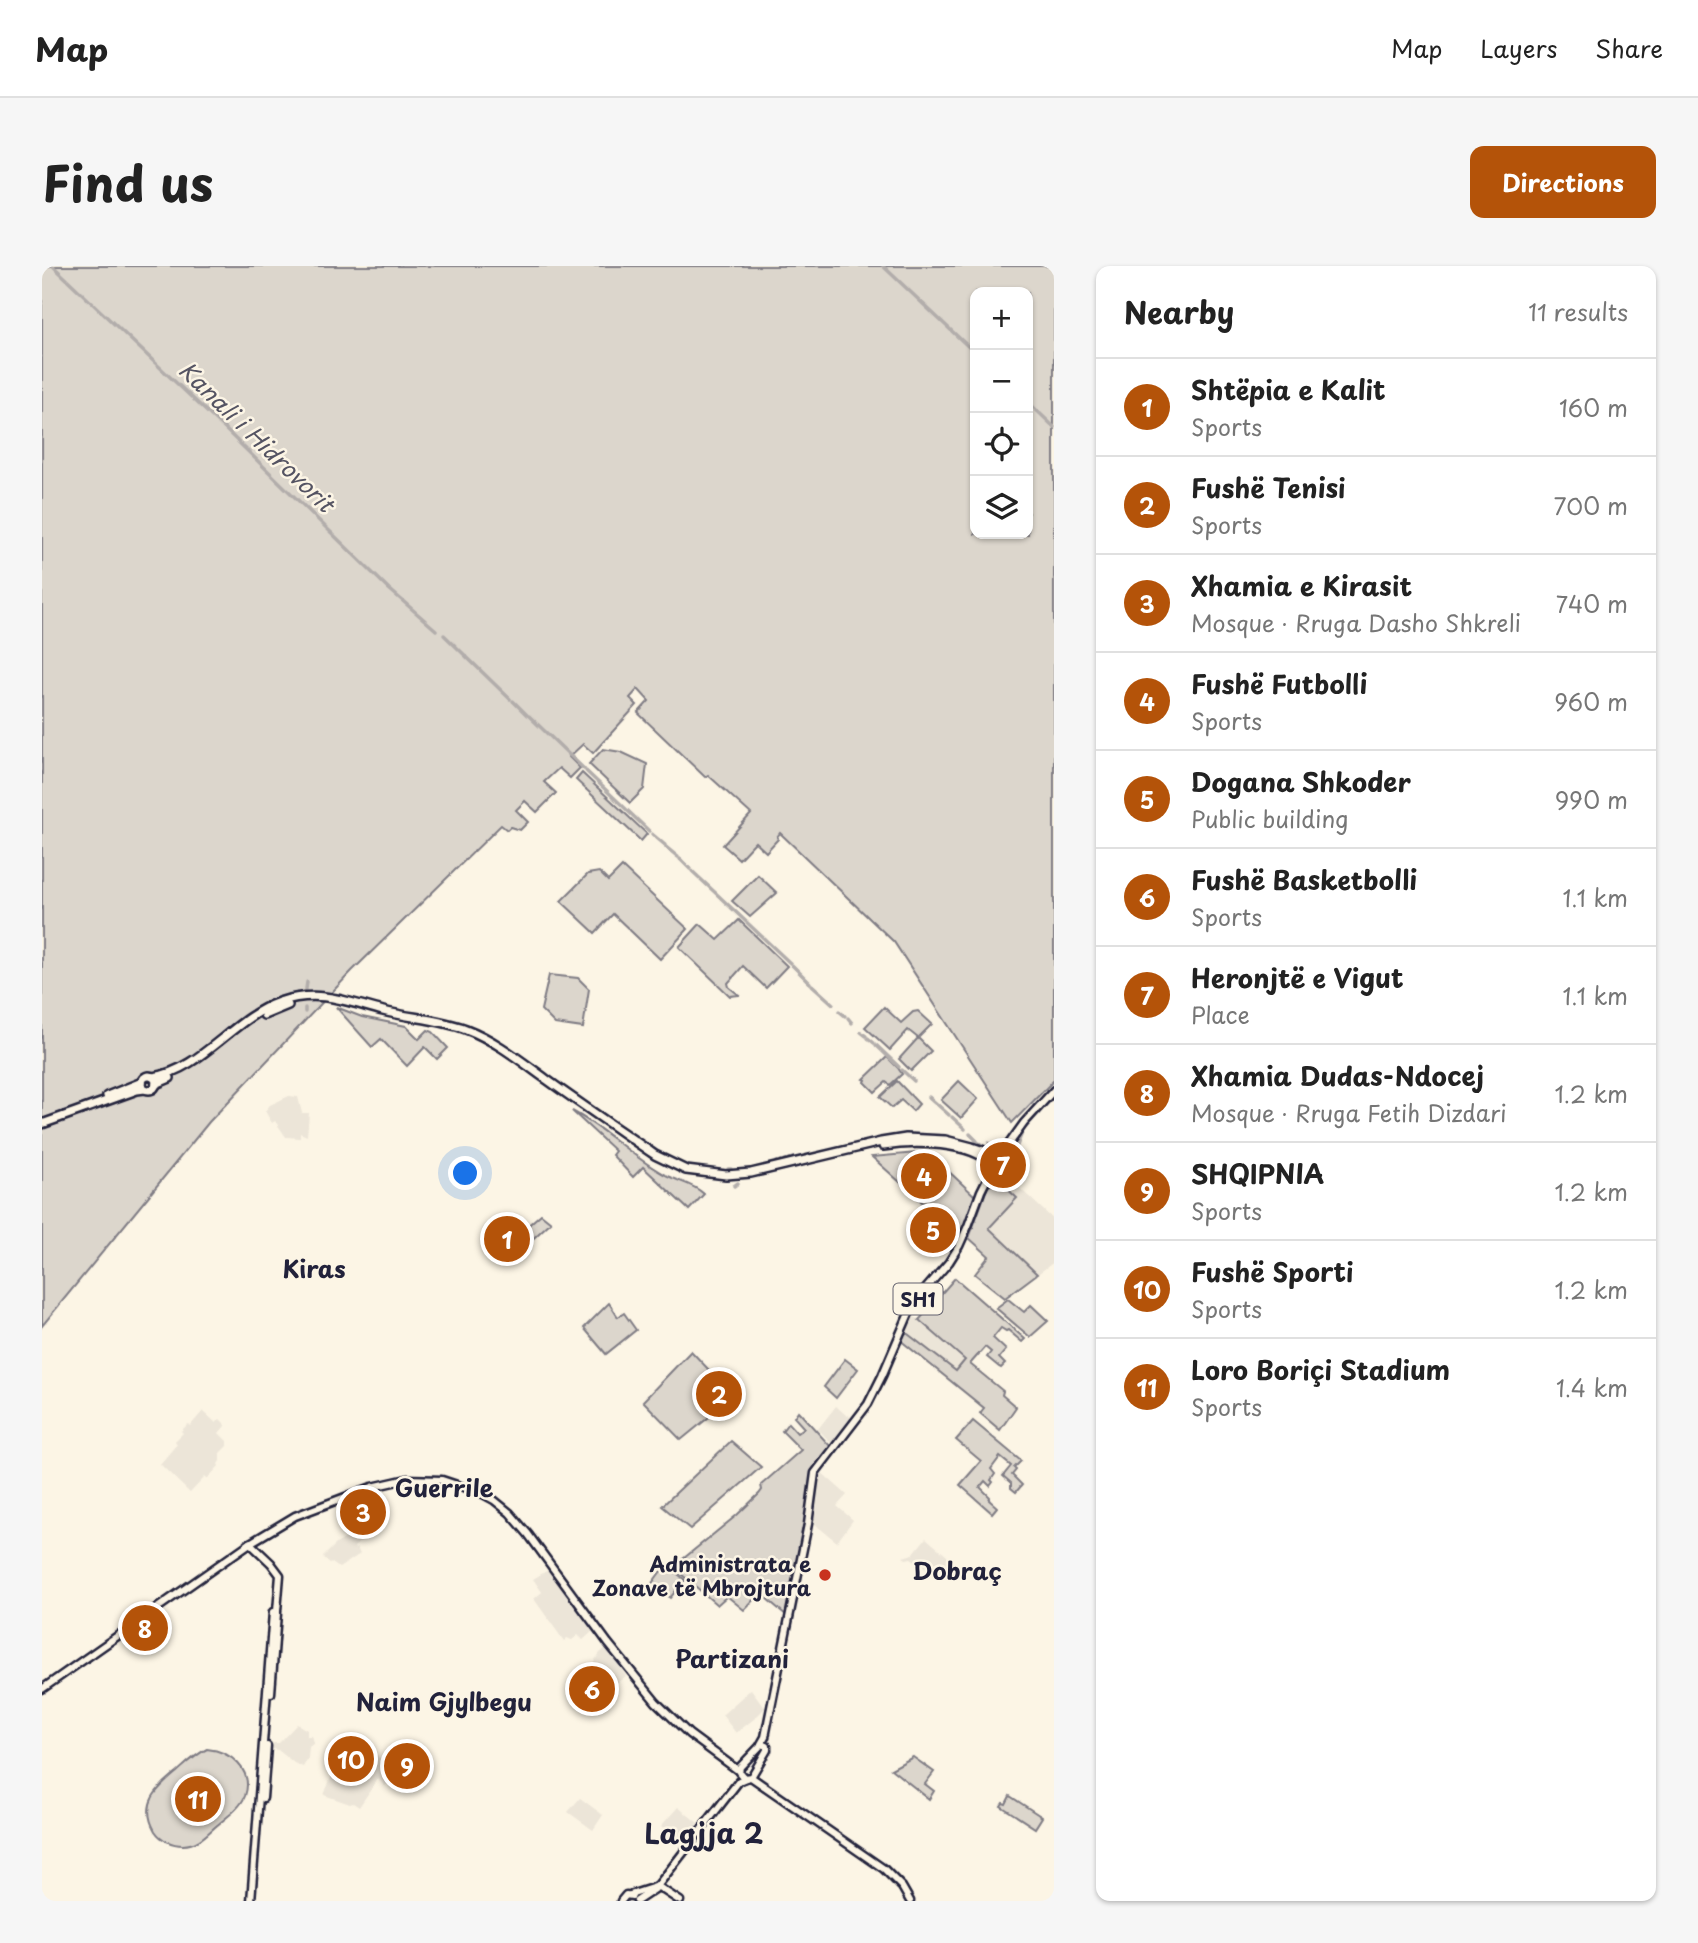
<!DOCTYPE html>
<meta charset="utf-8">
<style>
:root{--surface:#fff;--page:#f6f6f6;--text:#222;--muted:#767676;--line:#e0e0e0;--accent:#b45309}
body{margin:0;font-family:"Playpen Sans",sans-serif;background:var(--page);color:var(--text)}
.controls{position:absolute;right:21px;top:21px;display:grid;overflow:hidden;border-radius:14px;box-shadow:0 2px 5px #0004}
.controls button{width:63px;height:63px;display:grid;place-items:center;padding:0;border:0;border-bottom:2px solid var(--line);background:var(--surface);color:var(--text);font:35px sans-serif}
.you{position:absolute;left:424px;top:908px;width:24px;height:24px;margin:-18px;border:5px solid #fff;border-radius:50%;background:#1a73e8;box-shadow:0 0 0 10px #1a73e833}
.badge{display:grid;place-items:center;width:46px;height:46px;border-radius:50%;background:var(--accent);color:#fff;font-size:23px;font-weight:700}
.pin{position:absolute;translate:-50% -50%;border:4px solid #fff;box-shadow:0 2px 7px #0006}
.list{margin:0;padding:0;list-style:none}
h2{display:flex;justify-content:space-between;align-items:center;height:91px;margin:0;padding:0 28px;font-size:30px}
h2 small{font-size:23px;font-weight:400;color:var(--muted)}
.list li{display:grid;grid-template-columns:46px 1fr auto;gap:21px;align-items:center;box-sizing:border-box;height:98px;padding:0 28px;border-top:2px solid var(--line)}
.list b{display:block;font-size:26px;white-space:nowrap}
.list p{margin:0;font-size:23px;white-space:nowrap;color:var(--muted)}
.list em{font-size:23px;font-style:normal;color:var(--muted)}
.icon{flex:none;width:38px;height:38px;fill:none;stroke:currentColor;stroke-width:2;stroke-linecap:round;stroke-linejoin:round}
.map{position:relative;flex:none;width:1012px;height:1635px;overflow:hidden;border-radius:14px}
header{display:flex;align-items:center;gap:42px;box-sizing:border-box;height:98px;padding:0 35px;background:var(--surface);border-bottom:2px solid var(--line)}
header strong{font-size:33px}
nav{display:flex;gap:38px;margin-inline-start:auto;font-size:24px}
.intro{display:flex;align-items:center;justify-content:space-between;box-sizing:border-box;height:168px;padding:0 42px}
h1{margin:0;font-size:49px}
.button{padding:18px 32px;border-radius:14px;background:var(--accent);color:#fff;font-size:24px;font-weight:700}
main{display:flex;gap:42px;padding:0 42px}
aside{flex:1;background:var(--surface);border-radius:14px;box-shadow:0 2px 5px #0004}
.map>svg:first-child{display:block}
</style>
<header>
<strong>Map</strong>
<nav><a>Map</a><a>Layers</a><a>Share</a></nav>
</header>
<div class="intro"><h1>Find us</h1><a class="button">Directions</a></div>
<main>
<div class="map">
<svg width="1012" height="1635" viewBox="0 0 1012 1635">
<rect width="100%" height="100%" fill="#fcf5e5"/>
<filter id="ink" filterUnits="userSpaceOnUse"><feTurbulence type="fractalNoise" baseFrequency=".0143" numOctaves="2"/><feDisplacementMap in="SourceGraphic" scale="14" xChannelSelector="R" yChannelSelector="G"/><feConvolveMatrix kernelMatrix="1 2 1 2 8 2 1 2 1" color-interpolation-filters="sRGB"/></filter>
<g filter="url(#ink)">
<g fill="#ece5d8">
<path d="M247,830L256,831L260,847H267L265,870L258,867V872L244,871L233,855L230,857L223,845L228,839Z"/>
<path d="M970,915L1012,954V996L963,1032L933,1008L947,990L927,972L946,920L955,917L964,921Z"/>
<path d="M870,1048L923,1094L913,1106L862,1065Z"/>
<path d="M794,1140L805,1150L807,1149L809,1154L790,1178L776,1163Z"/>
<path d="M161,1145L174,1157L178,1153L182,1157L183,1160L177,1167L186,1176V1179L178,1187V1195L176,1198L177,1200L165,1213L163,1211L148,1227L118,1198L135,1178L133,1175L141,1167L139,1165L146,1158L148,1160Z"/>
<path d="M778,1205L805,1229L795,1240L811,1254L795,1276L770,1256L774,1220Z"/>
<path d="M314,1260L321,1266L319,1267L323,1272L312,1281L313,1283L315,1282L318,1288L297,1302L290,1297L289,1298L281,1291L294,1278L304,1272Z"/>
<path d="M884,1272L912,1296L896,1314L882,1301L869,1292L864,1293L861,1291L871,1288Z"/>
<path d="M506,1304L551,1365L541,1374L536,1369L530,1374L525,1372L522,1375L492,1333L500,1326L491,1313Z"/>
<path d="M564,1382L584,1410L566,1424L564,1422L561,1424L558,1422L537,1440L524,1424L540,1412L558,1387Z"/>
<path d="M709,1423L723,1442L712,1453L694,1467L680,1449Z"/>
<path d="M255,1458L265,1464V1470H269L272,1477L267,1481L266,1492L261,1501L252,1497L236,1484L231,1483V1477H237Z"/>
<path d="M305,1486L313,1487L314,1492L321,1497L332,1486L340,1495L345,1492L358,1508L343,1520L336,1513L317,1541L311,1537L308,1538L282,1529L294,1499L304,1502Z"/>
<path d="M538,1532L561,1549L551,1564L526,1546Z"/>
<path d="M636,1541L656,1557L640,1578L619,1560Z"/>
</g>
<g fill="#dcd6cc" stroke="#7f7c84" stroke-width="2" fill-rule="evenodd">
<path d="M0,0H1012V814L970,857L852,676L738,567L735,571L736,573L724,586L713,576L697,593L681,579L709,548L666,509L663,511L596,447L607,435L596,423L588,432L595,439L551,487L541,478L527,491L538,502L528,512L517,502L502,516L514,527L495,546L483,535L474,544L486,556L478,564L468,561L465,564L459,559L310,705L167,856L0,1060ZM933,26H986V268H933Z"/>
<path d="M561,483L579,486L605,498L602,523L588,537L547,498Z"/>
<path d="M540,507L605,568L599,575L534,514Z"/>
<path d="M580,601L646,663L618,693L571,648L553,667L519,635L546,608L557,606L566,615Z"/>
<path d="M716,609L735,627L708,651L690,635Z"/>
<path d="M697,654L745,700L724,722L701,700L686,717L687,721L697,729L688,730L637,681L658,658L676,674Z"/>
<path d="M507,709L536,712L547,723L541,762L513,758L499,744Z"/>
<path d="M294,741L320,751L364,760L377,773L386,764L391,766L406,782L395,793L383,781L365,800L339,773L330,781Z"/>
<path d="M842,741L859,757L871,746L876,745L890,758L876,772L889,785L869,805L857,793L876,772L866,764L848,784L823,761Z"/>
<path d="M845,791L856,802L860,808L848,819L844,816L833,826L823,816L824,814L822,813Z"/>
<path d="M855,815L877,838L871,845L859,834L850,842L838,831Z"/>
<path d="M917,815L936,833L919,852L899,834Z"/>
<path d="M530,845C562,862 587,888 618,906C632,915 651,917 662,928L647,944L601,901L591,911L570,889L573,885Z"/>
<path d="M886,886L933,930L918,970L830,891Z"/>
<path d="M955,917L961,919L975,932L947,962L995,1008L963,1032L933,1008L947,990L927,972L946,920Z"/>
<path d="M499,948L509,956L471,991L463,982L456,988L450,982L478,956L483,962Z"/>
<path d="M913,1012L983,1073L980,1076L966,1064L964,1065L959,1062L951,1072L964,1084L957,1092L963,1098L959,1102L957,1101L945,1091L949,1086L943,1081L928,1098L961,1125L960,1129L974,1141L958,1164L938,1147L942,1142L858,1074L862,1065L914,1105L923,1094L877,1054L892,1037L890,1036L895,1030L888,1024L891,1020L900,1027Z"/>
<path d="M966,1033L982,1046L989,1039L1006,1055L988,1071L954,1042Z"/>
<path d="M567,1037L576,1051L582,1047L594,1064L564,1088L542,1062Z"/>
<path d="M649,1085L688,1126L680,1132L682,1134L672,1147L639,1174L601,1135Z"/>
<path d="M803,1093L816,1103L794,1132L782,1121Z"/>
<path d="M756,1145L789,1181L769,1208L763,1259L745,1350L718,1327L702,1344L685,1330L675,1339L631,1301L695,1249L717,1228L720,1224L719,1219L759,1184L740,1165L746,1157L755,1167L762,1162L752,1151Z"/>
<path d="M931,1155L979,1195L972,1202L974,1204L970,1209L980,1219L974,1226L969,1222V1217L961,1210L969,1200L958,1191L949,1203L953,1208L949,1214L951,1216L948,1220L943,1215L938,1221L948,1231L947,1234L955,1241L950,1247L918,1219L939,1195L914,1174Z"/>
<path d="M689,1175L719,1201L648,1263L620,1240Z"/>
<path d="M316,1230L333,1241L323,1261L319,1259L317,1255L312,1254V1252L306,1248L311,1241L312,1238L306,1234Z"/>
<path d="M629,1302L643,1314L628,1332L616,1323L610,1328L605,1324L619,1305Z"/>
<path d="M165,1483C188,1485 212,1504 203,1530C198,1543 183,1552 173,1561C163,1570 155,1579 141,1579C130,1579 119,1574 113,1565C97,1537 116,1522 135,1506C145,1497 153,1489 165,1483Z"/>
<path d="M871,1491L892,1506L883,1518L892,1525L887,1533L849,1503Z"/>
<path d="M968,1530L1000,1551L993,1562L959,1540L961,1537L964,1538Z"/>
</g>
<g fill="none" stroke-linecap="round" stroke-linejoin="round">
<g stroke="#b2adab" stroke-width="3.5">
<path d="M11,0L183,163L347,323L394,364"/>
<path d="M841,0L933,87"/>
<path d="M986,136L1012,161"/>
<path d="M402,369L468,433"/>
<path d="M471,435L485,449"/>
<path d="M487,450L542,503"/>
<path d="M544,505L607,565"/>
<path d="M610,568L623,579"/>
<path d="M624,581L636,591"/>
<path d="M638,593L648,603"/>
<path d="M650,605L679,632"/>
<path d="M680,633L748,697"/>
<path d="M750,699L768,717"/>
<path d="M770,719L791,738"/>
<path d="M264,723L265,716"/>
<path d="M263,742V746"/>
<path d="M797,745L803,750"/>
<path d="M806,752L810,757"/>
<path d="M819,766L824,770"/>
<path d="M826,772L832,777"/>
<path d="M834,779L857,801"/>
<path d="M860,804L872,815"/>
<path d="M887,831L907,849"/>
<path d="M910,851L923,863"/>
<path d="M928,868L935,875"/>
<path d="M937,877L944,882"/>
<path d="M947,877L954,883L962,880"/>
<path d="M974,882L981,864L1012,830"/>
<path d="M686,903H689"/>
<path d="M692,920L696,917"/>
</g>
<defs>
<g id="major">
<path d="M959,889L982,857L1012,824"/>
<circle cx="961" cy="899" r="10"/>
<path d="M208,1277L229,1297L238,1309L235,1345"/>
<path d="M0,1423L208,1277L253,1250L330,1221L365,1213L400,1214L439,1227L452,1234L468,1247L486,1268L566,1377L614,1436L647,1468L697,1505"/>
<path d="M229,1427L235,1347"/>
<path d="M719,1478L723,1471L766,1258L773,1207L826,1138L840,1110L868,1045L881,1026L907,996L917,980L926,960L939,925L951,901"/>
<path d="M720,1478L725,1480V1484L709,1511L702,1512L697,1506L698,1501Z"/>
<path d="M709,1511L842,1603L860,1621L868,1635"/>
<path d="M221,1532L225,1480"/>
<path d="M615,1620L638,1635"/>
<path d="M588,1629L613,1621"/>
<path d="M209,1635L231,1346"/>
<path d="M579,1635L584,1629L590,1630"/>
<path d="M595,1635L613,1623L697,1515L704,1512"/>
</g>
<g id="highway">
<path d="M222,749L246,739"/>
<circle cx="107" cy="817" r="7"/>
<path d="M111,811C159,804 191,752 237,736C277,723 303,735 341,745C368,752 397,753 424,763C453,774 479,795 504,813C540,839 577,864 613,889L644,904L684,909L709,907L839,876L864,872L903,874L930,881L957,890"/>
<path d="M114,818L128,812"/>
<path d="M65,830L100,816"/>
<path d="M0,858L95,824L103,823"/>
<path d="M841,880C871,875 929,875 951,899"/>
</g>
</defs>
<use href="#major" stroke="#22223b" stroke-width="11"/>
<use href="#highway" stroke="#22223b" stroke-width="12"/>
<use href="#major" stroke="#fcf5e5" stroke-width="6"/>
<use href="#highway" stroke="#fcf5e5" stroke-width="7"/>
</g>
</g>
<circle fill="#c8321e" stroke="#fcf5e5" stroke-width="2.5" cx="783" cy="1309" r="7"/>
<g text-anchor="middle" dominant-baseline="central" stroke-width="5" stroke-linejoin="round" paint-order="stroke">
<rect fill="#fcf5e5" stroke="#63616e" stroke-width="2" x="851.5" y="1017.5" width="49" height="31" rx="5"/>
<g font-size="19" font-weight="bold" fill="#22223b">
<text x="876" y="1033">SH1</text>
</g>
<g font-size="21" font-weight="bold" fill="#22223b" stroke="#fcf5e5" text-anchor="end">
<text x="769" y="1297">Administrata e<tspan x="769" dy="24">Zonave të Mbrojtura</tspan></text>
</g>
<g font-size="23" font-style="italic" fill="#545362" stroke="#fcf5e5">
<text transform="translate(215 170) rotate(44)">Kanali i Hidrovorit</text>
</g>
<g font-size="24" font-weight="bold" fill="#22223b" stroke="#fcf5e5">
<text x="272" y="1002">Kiras</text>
<text x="402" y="1221">Guerrile</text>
<text x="915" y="1304">Dobraç</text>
<text x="690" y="1392">Partizani</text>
<text x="402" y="1435">Naim Gjylbegu</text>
</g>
<g font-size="28" font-weight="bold" fill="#22223b" stroke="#fcf5e5">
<text x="662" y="1566">Lagjja 2</text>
</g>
</g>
</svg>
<div class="controls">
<button>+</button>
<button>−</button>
<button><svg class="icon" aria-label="locate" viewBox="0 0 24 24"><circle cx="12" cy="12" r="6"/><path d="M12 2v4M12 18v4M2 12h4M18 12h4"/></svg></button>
<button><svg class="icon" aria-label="layers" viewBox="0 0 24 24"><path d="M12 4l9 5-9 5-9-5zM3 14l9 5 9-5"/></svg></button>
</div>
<div class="you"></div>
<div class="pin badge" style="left:465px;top:973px">1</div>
<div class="pin badge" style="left:677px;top:1128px">2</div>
<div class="pin badge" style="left:321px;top:1246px">3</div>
<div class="pin badge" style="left:882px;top:910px">4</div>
<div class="pin badge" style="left:891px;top:964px">5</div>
<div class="pin badge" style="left:550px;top:1423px">6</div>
<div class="pin badge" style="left:961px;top:899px">7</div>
<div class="pin badge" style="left:103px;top:1362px">8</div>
<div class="pin badge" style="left:365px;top:1500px">9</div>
<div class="pin badge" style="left:309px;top:1493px">10</div>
<div class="pin badge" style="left:156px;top:1533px">11</div>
</div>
<aside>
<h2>Nearby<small>11 results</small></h2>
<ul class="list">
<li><span class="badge">1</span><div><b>Shtëpia e Kalit</b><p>Sports</p></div><em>160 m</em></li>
<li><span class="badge">2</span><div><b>Fushë Tenisi</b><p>Sports</p></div><em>700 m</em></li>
<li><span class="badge">3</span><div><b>Xhamia e Kirasit</b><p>Mosque · Rruga Dasho Shkreli</p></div><em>740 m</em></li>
<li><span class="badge">4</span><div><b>Fushë Futbolli</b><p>Sports</p></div><em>960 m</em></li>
<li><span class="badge">5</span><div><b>Dogana Shkoder</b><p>Public building</p></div><em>990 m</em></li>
<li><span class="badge">6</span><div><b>Fushë Basketbolli</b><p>Sports</p></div><em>1.1 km</em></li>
<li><span class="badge">7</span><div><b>Heronjtë e Vigut</b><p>Place</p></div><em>1.1 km</em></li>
<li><span class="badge">8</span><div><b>Xhamia Dudas-Ndocej</b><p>Mosque · Rruga Fetih Dizdari</p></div><em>1.2 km</em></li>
<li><span class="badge">9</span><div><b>SHQIPNIA</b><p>Sports</p></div><em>1.2 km</em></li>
<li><span class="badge">10</span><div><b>Fushë Sporti</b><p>Sports</p></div><em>1.2 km</em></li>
<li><span class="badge">11</span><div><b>Loro Boriçi Stadium</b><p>Sports</p></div><em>1.4 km</em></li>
</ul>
</aside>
</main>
